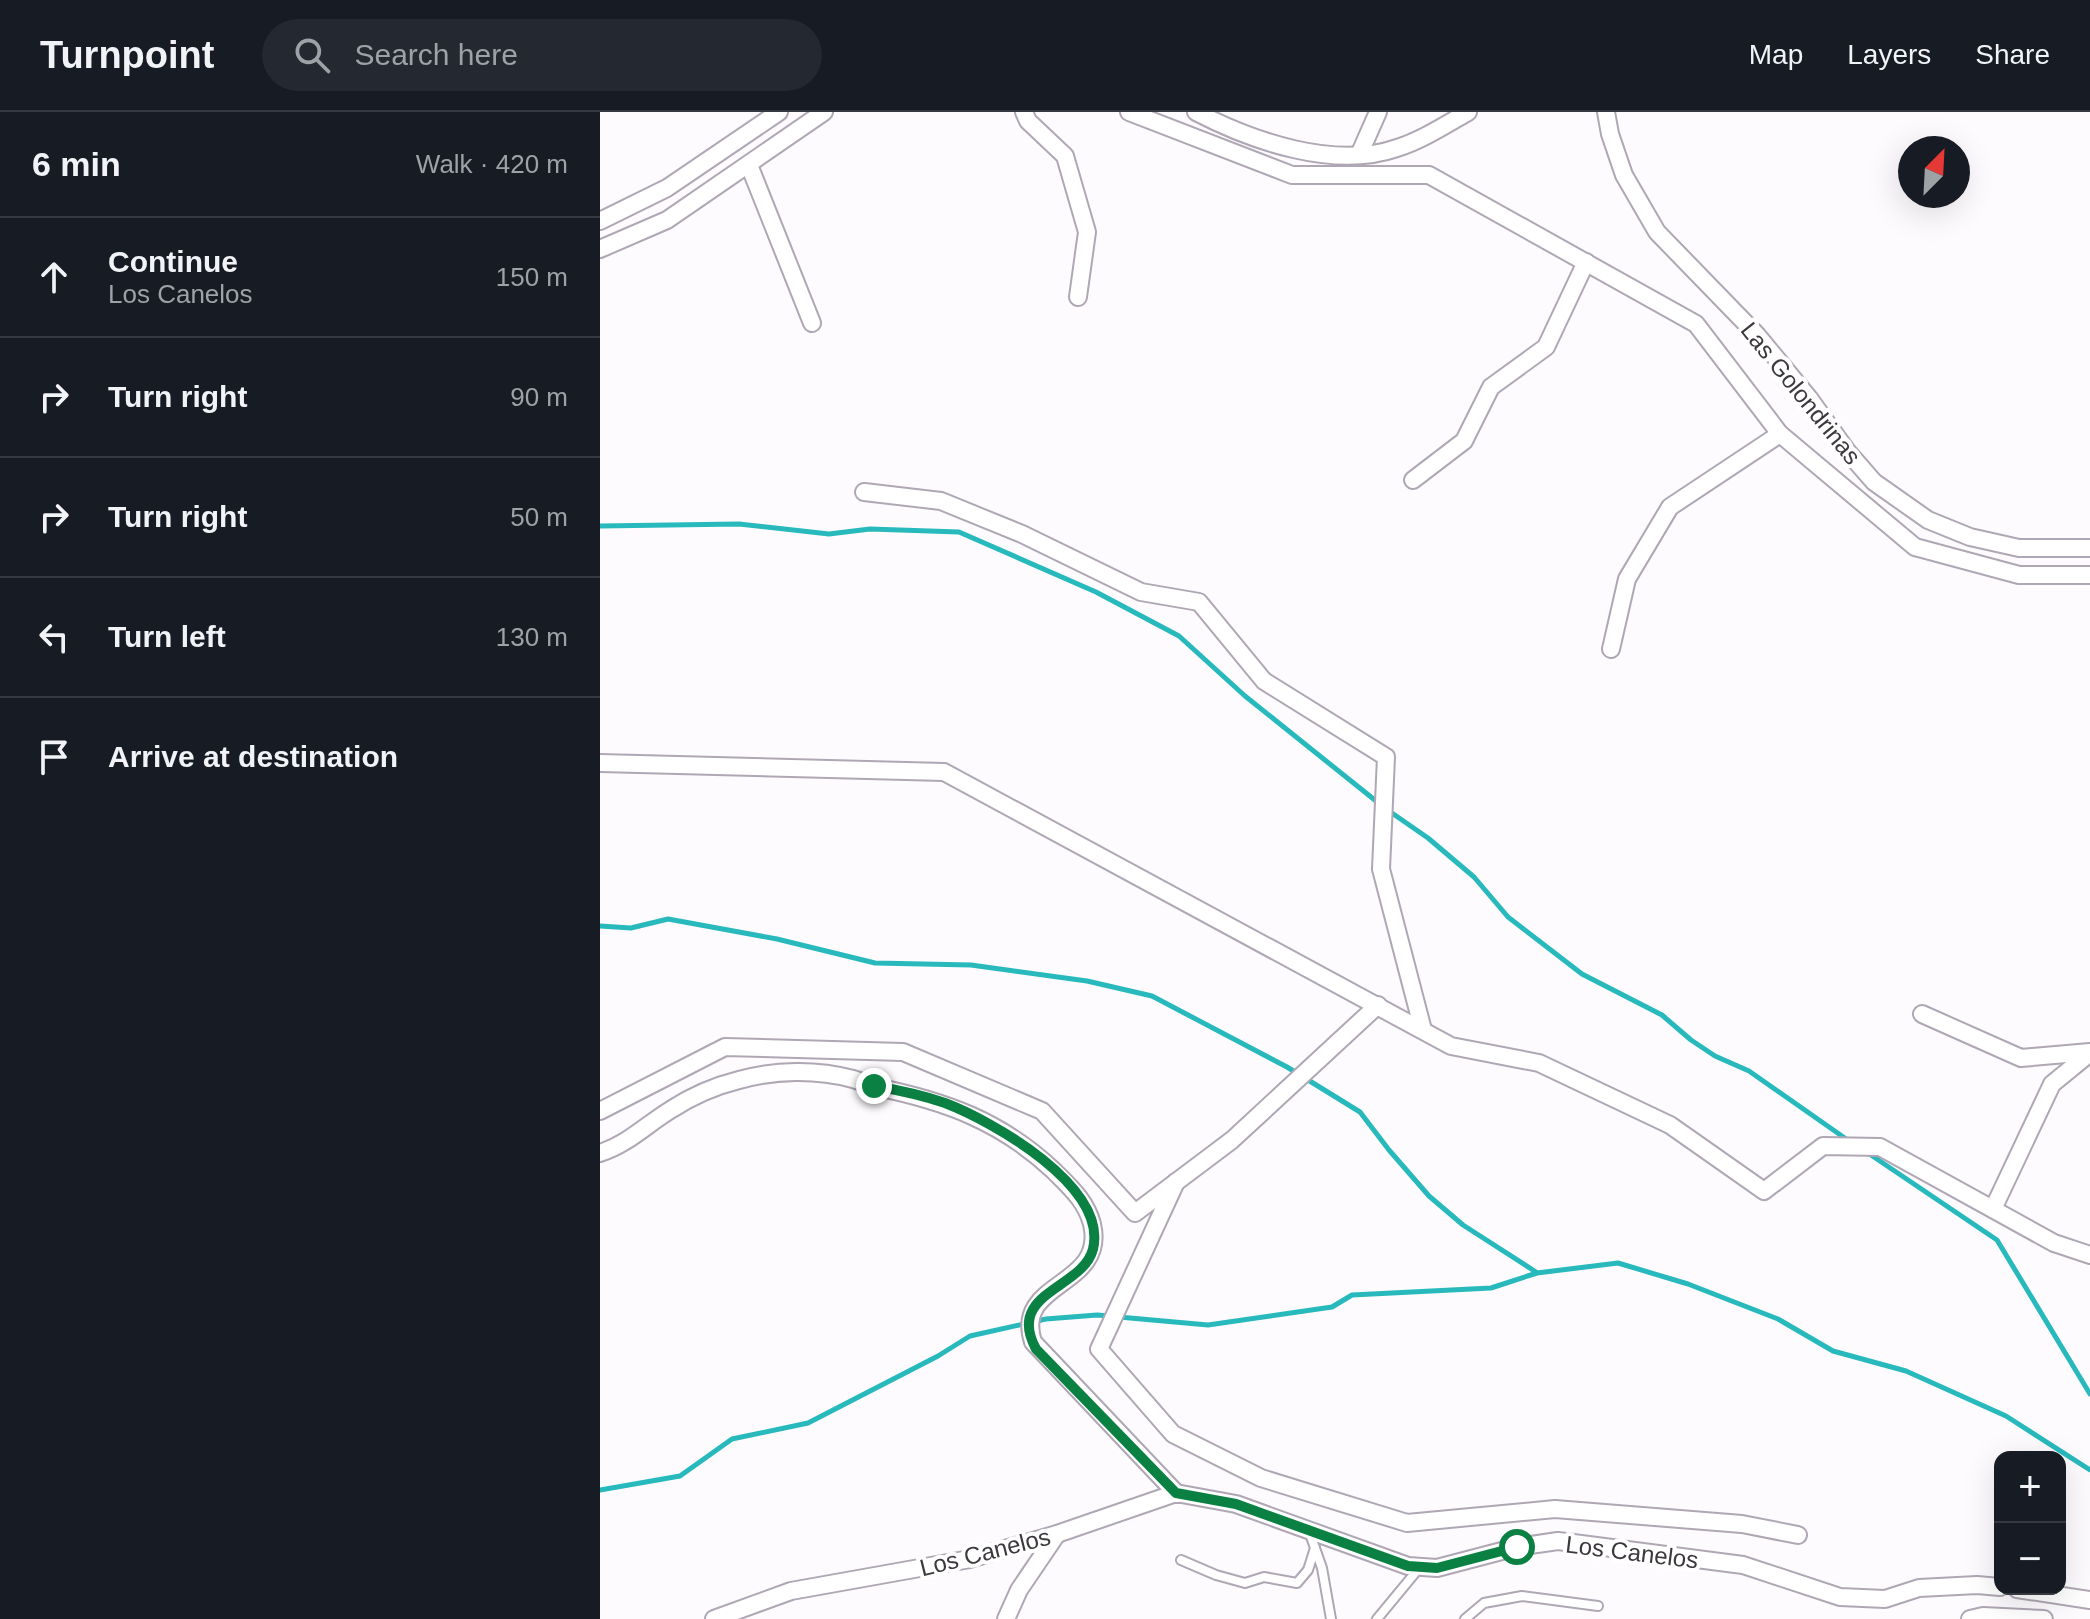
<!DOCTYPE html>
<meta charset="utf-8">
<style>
:root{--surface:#171b24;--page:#242831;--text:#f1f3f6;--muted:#9ea1a6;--line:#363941}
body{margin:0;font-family:Helvetica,sans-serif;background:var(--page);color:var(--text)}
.controls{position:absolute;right:24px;bottom:24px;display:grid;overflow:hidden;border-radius:16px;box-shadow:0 8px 32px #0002}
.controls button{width:72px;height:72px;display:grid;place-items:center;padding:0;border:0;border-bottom:2px solid var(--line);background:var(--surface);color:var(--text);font:40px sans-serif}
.compass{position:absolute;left:1298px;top:24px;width:72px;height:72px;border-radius:50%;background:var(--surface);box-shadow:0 8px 32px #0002;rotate:24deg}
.stop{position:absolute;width:24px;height:24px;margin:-18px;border:6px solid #0b8043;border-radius:50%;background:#fff}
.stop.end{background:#0b8043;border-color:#fff;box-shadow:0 2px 8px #0008}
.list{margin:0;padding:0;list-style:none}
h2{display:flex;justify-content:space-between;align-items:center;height:104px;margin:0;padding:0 32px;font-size:34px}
h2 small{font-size:26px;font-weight:400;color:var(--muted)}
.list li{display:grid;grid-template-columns:52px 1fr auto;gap:24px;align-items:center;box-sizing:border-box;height:120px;padding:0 32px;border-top:2px solid var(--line)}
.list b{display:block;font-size:30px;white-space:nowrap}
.list p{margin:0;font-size:26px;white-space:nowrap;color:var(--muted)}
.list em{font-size:26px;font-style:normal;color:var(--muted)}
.icon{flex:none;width:44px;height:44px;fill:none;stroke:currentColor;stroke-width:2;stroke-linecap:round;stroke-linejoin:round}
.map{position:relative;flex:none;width:1490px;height:1507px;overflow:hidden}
header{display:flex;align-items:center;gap:48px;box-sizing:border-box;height:112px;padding:0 40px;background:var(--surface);border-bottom:2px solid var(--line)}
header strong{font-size:38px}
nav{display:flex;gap:44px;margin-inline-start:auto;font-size:28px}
.search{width:560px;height:72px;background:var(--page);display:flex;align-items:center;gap:20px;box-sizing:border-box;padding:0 28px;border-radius:44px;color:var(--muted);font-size:30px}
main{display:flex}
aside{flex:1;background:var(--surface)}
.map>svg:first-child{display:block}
</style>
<header>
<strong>Turnpoint</strong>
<div class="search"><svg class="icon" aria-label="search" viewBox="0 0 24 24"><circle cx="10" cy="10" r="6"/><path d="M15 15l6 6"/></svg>Search here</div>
<nav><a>Map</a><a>Layers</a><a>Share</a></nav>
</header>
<main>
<aside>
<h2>6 min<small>Walk · 420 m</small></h2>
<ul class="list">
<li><svg class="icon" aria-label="ahead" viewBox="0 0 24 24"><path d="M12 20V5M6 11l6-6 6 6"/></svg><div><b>Continue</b><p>Los Canelos</p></div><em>150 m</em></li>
<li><svg class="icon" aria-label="right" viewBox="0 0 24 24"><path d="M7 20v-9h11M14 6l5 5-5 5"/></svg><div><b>Turn right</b></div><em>90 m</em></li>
<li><svg class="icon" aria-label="right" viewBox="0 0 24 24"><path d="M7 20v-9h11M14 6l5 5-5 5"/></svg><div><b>Turn right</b></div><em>50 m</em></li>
<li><svg class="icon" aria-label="left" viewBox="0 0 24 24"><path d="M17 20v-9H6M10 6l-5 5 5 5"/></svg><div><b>Turn left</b></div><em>130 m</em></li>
<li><svg class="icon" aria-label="arrive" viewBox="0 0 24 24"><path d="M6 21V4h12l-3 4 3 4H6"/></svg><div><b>Arrive at destination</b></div></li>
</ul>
</aside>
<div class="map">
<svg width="1490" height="1507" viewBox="0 0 1490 1507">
<rect width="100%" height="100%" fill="#fdfbfe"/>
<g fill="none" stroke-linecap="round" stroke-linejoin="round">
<g stroke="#28b9bd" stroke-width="5">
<path d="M0,414L139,412L229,422L270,417L359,420L496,480L579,524L645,584L781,693"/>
<path d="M789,699L828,726L874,765L908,805L982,862L1062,903L1091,928L1115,944L1149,959L1249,1029"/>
<path d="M0,814L31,816L68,807L177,827L275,851L371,853L487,869L552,884L687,955L760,1000L789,1038L829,1084L863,1113L936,1160"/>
<path d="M1268,1041L1397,1128L1490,1282"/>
<path d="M519,1205L608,1213L732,1195L752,1183L891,1176L937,1161L1018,1151L1088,1172L1178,1207L1233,1239L1306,1259L1406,1304L1490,1358"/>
<path d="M0,1378L80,1364L132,1327L208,1311L338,1244L370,1224L446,1207L497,1203L509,1204"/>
</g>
<defs>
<g id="lane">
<path d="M709,1419L722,1456L731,1507"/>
<path d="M581,1448L616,1463L645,1471L664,1465L697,1471L708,1458L715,1436"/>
<path d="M777,1507L820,1455"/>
<path d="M865,1507L884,1491L922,1484L998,1494"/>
</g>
<g id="street">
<path d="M424,0L428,9L465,44L487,120L478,185"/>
<path d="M529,0L692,63H829L1096,212L1180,322L1315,435L1419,463H1490"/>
<path d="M596,0C652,29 734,58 797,36C822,28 845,13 868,0"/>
<path d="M1006,0L1010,22L1024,63L1057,120L1157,223L1209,286L1247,339L1274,370L1328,408L1370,425L1419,436H1490"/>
<path d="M759,43L778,0"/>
<path d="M149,53L212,211"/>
<path d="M0,109L67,76L179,0"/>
<path d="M0,137L67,108L224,0"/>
<path d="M813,368L864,329L891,275L946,235L986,150"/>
<path d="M264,380L341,389L422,422L541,480L599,490L664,569L786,645L781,757L823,918"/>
<path d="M1011,537L1027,467L1070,395L1180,322"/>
<path d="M0,651L344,660L851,934L939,951L1070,1013L1164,1079L1223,1034L1280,1035L1454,1131L1490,1143"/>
<path d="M1322,902L1421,946L1490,940"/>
<path d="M0,999L125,935L303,940L442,999L535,1101L632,1028L778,893"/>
<path d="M0,1041C28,1032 47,1012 72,997C92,984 115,974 139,968C175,958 216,957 253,967C260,969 268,973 276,975C345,989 401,1009 454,1059C470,1075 486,1089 492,1112C507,1176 413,1168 433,1230L576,1381"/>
<path d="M576,1070L499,1237L573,1322L661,1366L807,1411L955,1397L1142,1412L1198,1423"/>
<path d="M1393,1097L1452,972L1490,941"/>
<path d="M1417,1477L1490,1488"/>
<path d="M114,1507L191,1479L370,1447L457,1422L576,1381L636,1392L808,1454L837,1456L917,1435L958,1429L1143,1453L1240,1485L1285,1487L1319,1476L1377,1473L1400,1475"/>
<path d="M406,1507L419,1478L457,1422"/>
<path d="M1370,1507L1383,1504L1444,1507"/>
</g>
</defs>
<use href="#lane" stroke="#afa7b4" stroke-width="12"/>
<use href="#street" stroke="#afa7b4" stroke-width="20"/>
<use href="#lane" stroke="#fff" stroke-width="8"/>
<use href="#street" stroke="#fff" stroke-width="16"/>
</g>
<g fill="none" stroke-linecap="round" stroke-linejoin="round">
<path stroke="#0b8043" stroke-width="10" d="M274,974C298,978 322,983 345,991C392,1009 508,1074 493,1137C483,1177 405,1180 436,1237L576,1381L636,1392L808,1454L837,1456L917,1435"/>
</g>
<g text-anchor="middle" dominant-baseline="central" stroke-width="8" stroke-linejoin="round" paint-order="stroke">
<g font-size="24" fill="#3c383d" stroke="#fff">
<text transform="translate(1201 281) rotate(51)">Las Golondrinas</text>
<text transform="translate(385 1440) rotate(-14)">Los Canelos</text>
<text transform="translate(1032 1440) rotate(7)">Los Canelos</text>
</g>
</g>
</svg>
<div class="controls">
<button>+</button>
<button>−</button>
</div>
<svg class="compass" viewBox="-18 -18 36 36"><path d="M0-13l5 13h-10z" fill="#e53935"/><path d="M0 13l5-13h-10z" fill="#9ea1a6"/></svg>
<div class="stop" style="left:917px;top:1435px"></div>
<div class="stop end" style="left:274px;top:974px"></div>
</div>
</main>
